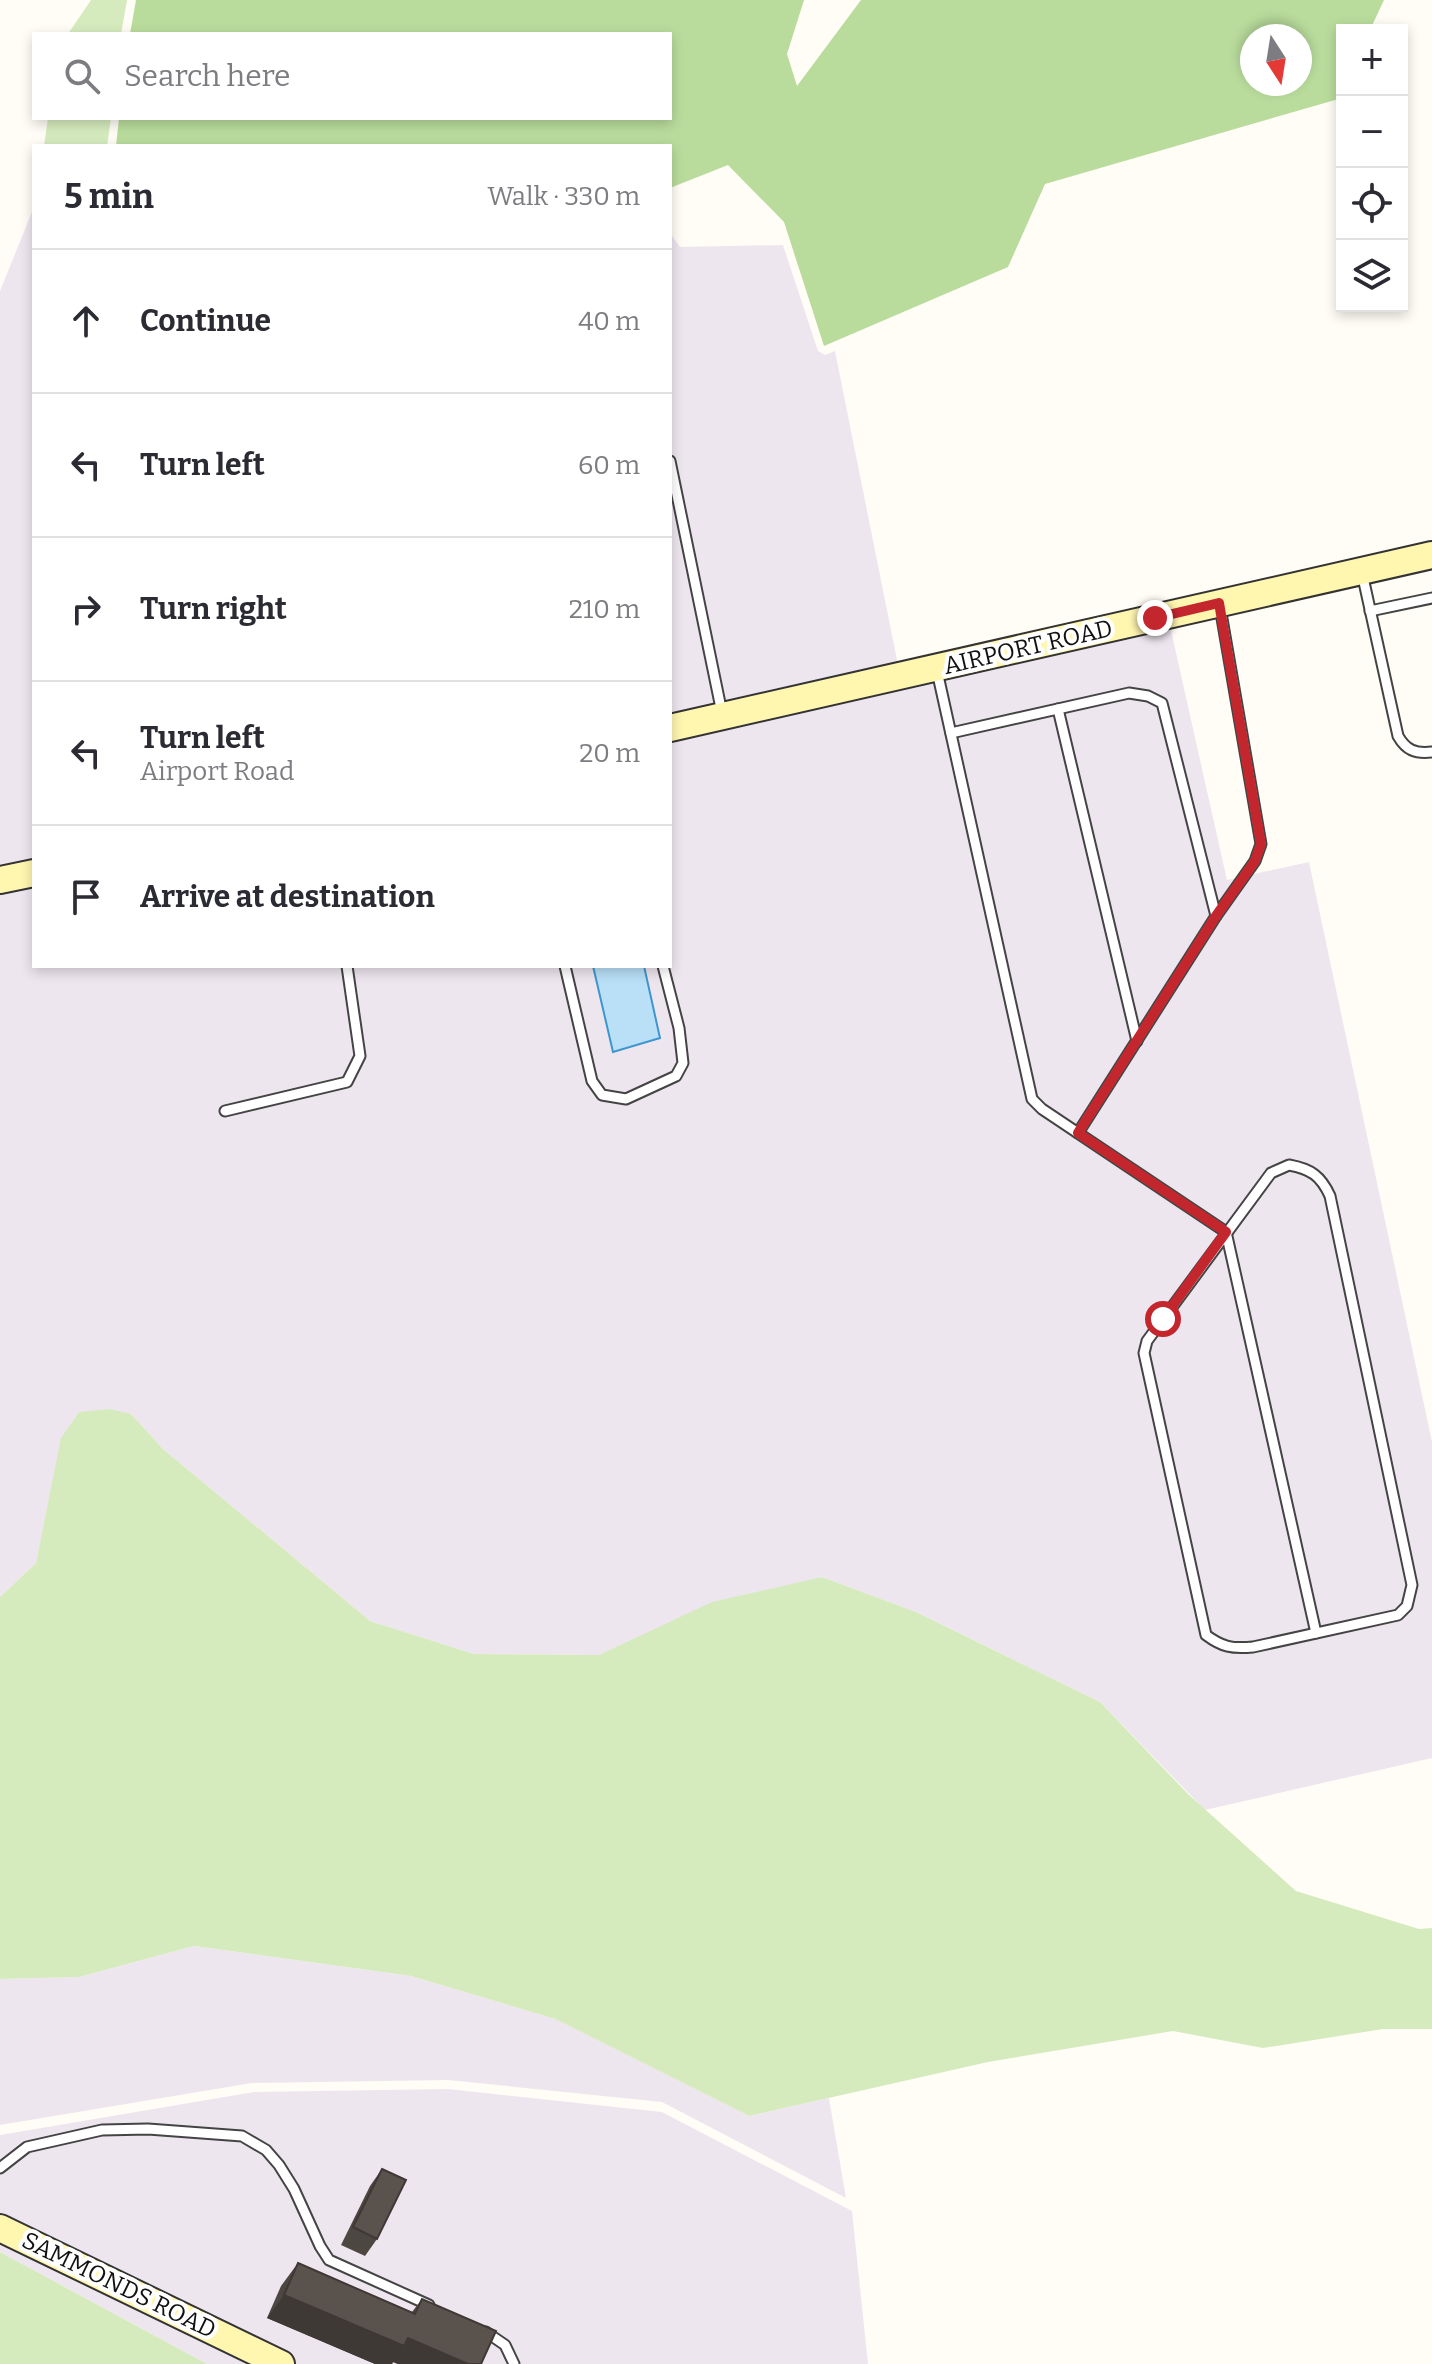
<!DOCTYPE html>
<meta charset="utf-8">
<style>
:root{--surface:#fff;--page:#f2f2f3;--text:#2b2b33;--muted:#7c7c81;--line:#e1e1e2}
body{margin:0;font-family:Bitter,serif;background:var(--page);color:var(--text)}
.controls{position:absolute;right:24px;top:24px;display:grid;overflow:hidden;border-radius:0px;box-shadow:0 4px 12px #0003}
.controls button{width:72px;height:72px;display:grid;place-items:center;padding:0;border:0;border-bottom:2px solid var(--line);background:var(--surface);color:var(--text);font:40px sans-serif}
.compass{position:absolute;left:1240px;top:24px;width:72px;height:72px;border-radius:50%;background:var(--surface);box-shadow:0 4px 12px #0003;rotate:168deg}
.stop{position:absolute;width:24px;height:24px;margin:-18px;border:6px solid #c4262e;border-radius:50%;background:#fff}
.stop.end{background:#c4262e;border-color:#fff;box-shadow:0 2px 8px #0008}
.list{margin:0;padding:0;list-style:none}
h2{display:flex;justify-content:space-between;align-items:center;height:104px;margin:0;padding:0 32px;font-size:34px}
h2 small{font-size:26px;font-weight:400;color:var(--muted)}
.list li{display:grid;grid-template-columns:52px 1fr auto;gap:24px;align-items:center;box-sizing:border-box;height:144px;padding:0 32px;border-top:2px solid var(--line)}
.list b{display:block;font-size:30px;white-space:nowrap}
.list p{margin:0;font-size:26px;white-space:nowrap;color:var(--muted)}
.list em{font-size:26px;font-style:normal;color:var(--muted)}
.icon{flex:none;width:44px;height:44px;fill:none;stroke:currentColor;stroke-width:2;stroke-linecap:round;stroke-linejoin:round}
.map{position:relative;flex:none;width:1432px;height:2364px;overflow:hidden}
.search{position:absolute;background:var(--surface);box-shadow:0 4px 12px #0003;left:32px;top:32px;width:640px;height:88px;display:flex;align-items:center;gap:20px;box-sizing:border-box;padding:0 28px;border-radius:0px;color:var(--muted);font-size:30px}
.panel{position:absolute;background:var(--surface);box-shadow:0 4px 12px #0003;left:32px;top:144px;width:640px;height:824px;border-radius:0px}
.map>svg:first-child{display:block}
</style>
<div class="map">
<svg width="1432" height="2364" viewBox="0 0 1432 2364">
<rect width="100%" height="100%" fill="#fffdf5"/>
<g fill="#eee6ef">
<path d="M34,207V862L0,869V291Z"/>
<path d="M670,233L680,247L783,245L818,351L825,355L835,351L898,665L670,717Z"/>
<path d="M1170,626L1227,880L1309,862L1432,1442V1758L1205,1810L1100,1702L916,1612L822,1577L599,1655L474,1654L370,1621L163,1449L131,1414L79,1412L62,1438L36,1563L0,1597V892L34,885V966H593L613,1052L660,1038L644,966H670V739Z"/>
<path d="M194,1946L411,1976L555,2019L749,2116L829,2098L846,2198L662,2102L448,2080L252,2083L0,2125V1979L79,1977Z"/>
<path d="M448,2089L662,2112L852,2211L868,2364H207L0,2252V2135L254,2092Z"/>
</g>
<g fill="#d5ebbd">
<path d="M91,0H127L121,34H68Z"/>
<path d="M48,118H111L107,146H44Z"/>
<path d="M110,1409L131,1414L163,1449L370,1621L474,1654L599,1655L712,1602L822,1577L916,1612L1100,1702L1188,1794L1296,1891L1419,1929L1432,1928V2029H1383L1263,2048L1173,2031L988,2062L749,2116L555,2019L411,1976L194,1946L79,1977L0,1979V1597L36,1563L61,1438L79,1412Z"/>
<path d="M0,2252L207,2364H0Z"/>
</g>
<path fill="#b9dc9c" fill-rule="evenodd" d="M136,0H804L787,54L797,86L861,0H1384L1370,30H1342V98L1045,184L1008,267L824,346L784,222L728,165L670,188V146H116L119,118H670V34H130ZM1252,36H1300V84H1252Z"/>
<path fill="#b9e0f7" stroke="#3f96cf" stroke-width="2" d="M593,966H644L660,1038L613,1052Z"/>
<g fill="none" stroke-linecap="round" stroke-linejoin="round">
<defs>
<g id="lane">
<path d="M670,461L722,713"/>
<path d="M1362,573L1398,736C1406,750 1415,754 1432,752"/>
<path d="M1370,611L1432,598"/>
<path d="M937,671L1032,1099L1042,1109L1226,1232L1316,1633"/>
<path d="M1058,709L1137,1041"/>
<path d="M951,733L1129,693L1148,696L1162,703L1216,916L1078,1133"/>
<path d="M1216,916L1255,861L1261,844L1220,607"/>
<path d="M565,966L592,1081L602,1095L626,1099L676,1076L683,1063L679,1028L663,966"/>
<path d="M225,1111L347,1082L360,1056L347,966"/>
<path d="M1289,1165C1311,1169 1321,1176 1330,1196L1412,1585L1407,1606L1398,1615L1253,1647C1232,1649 1222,1647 1206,1635L1144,1353L1147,1341L1271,1173Z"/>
<path d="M0,2168L27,2147L102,2130L148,2129L242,2136L266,2150L279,2165L294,2189L320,2246L329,2260L429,2305"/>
<path d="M486,2332L505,2345L514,2364"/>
</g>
<g id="secondary">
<path d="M670,728L1432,555"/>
<path d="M0,880L34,873"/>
<path d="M0,2228L281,2364"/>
</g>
</defs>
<use href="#lane" stroke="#444" stroke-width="13"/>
<use href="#secondary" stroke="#333" stroke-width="30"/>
<use href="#lane" stroke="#fff" stroke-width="9"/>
<use href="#secondary" stroke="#fff6b0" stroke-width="26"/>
</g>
<g fill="#4d4742">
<path d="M382,2169L377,2239L365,2256L341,2245L370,2186Z"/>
<path d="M298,2263L412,2312L422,2299L481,2364H398L393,2362L392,2364H375L267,2318L281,2286Z"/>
</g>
<path fill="#3f3936" d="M284,2295L408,2338L468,2364H398L393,2362L392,2364H375L267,2318Z"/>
<g fill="#5a524d" stroke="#3f3936" stroke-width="2">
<path d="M382,2169L406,2180L377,2239L353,2227Z"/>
<path d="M298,2263L415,2314L422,2299L496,2331L481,2364H468L408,2338L404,2346L284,2295Z"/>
</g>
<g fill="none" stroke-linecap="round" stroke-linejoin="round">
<path stroke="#c4262e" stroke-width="10" d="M1155,618L1219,603L1261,844L1255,861L1216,916L1078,1133L1226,1232L1163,1319"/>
</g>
<g text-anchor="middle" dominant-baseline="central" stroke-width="8" stroke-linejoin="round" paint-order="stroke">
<g font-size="24" fill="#111" stroke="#fff">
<text transform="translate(1028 647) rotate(-13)">AIRPORT ROAD</text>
<text transform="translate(119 2285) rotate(26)">SAMMONDS ROAD</text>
</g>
</g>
</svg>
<div class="controls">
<button>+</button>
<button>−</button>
<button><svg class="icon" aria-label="locate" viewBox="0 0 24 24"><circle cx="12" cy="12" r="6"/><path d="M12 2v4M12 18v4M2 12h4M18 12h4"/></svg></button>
<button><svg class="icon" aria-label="layers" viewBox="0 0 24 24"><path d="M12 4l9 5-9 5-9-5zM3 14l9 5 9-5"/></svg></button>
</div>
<svg class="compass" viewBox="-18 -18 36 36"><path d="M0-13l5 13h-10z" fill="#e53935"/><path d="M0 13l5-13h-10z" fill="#7c7c81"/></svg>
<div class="stop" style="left:1163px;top:1319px"></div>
<div class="stop end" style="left:1155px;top:618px"></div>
<div class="search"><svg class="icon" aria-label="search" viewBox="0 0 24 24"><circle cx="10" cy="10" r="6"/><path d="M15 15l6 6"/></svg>Search here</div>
<section class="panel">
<h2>5 min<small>Walk · 330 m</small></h2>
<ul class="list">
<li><svg class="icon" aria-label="ahead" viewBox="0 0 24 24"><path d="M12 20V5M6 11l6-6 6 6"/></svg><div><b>Continue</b></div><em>40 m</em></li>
<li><svg class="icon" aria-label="left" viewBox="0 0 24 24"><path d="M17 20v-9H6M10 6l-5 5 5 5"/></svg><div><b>Turn left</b></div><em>60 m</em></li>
<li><svg class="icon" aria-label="right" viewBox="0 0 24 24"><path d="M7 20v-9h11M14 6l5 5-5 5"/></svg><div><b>Turn right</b></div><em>210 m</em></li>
<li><svg class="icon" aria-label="left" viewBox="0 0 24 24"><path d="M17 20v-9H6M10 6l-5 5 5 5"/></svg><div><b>Turn left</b><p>Airport Road</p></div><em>20 m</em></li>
<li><svg class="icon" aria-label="arrive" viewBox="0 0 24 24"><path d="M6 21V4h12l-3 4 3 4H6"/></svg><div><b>Arrive at destination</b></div></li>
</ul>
</section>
</div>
